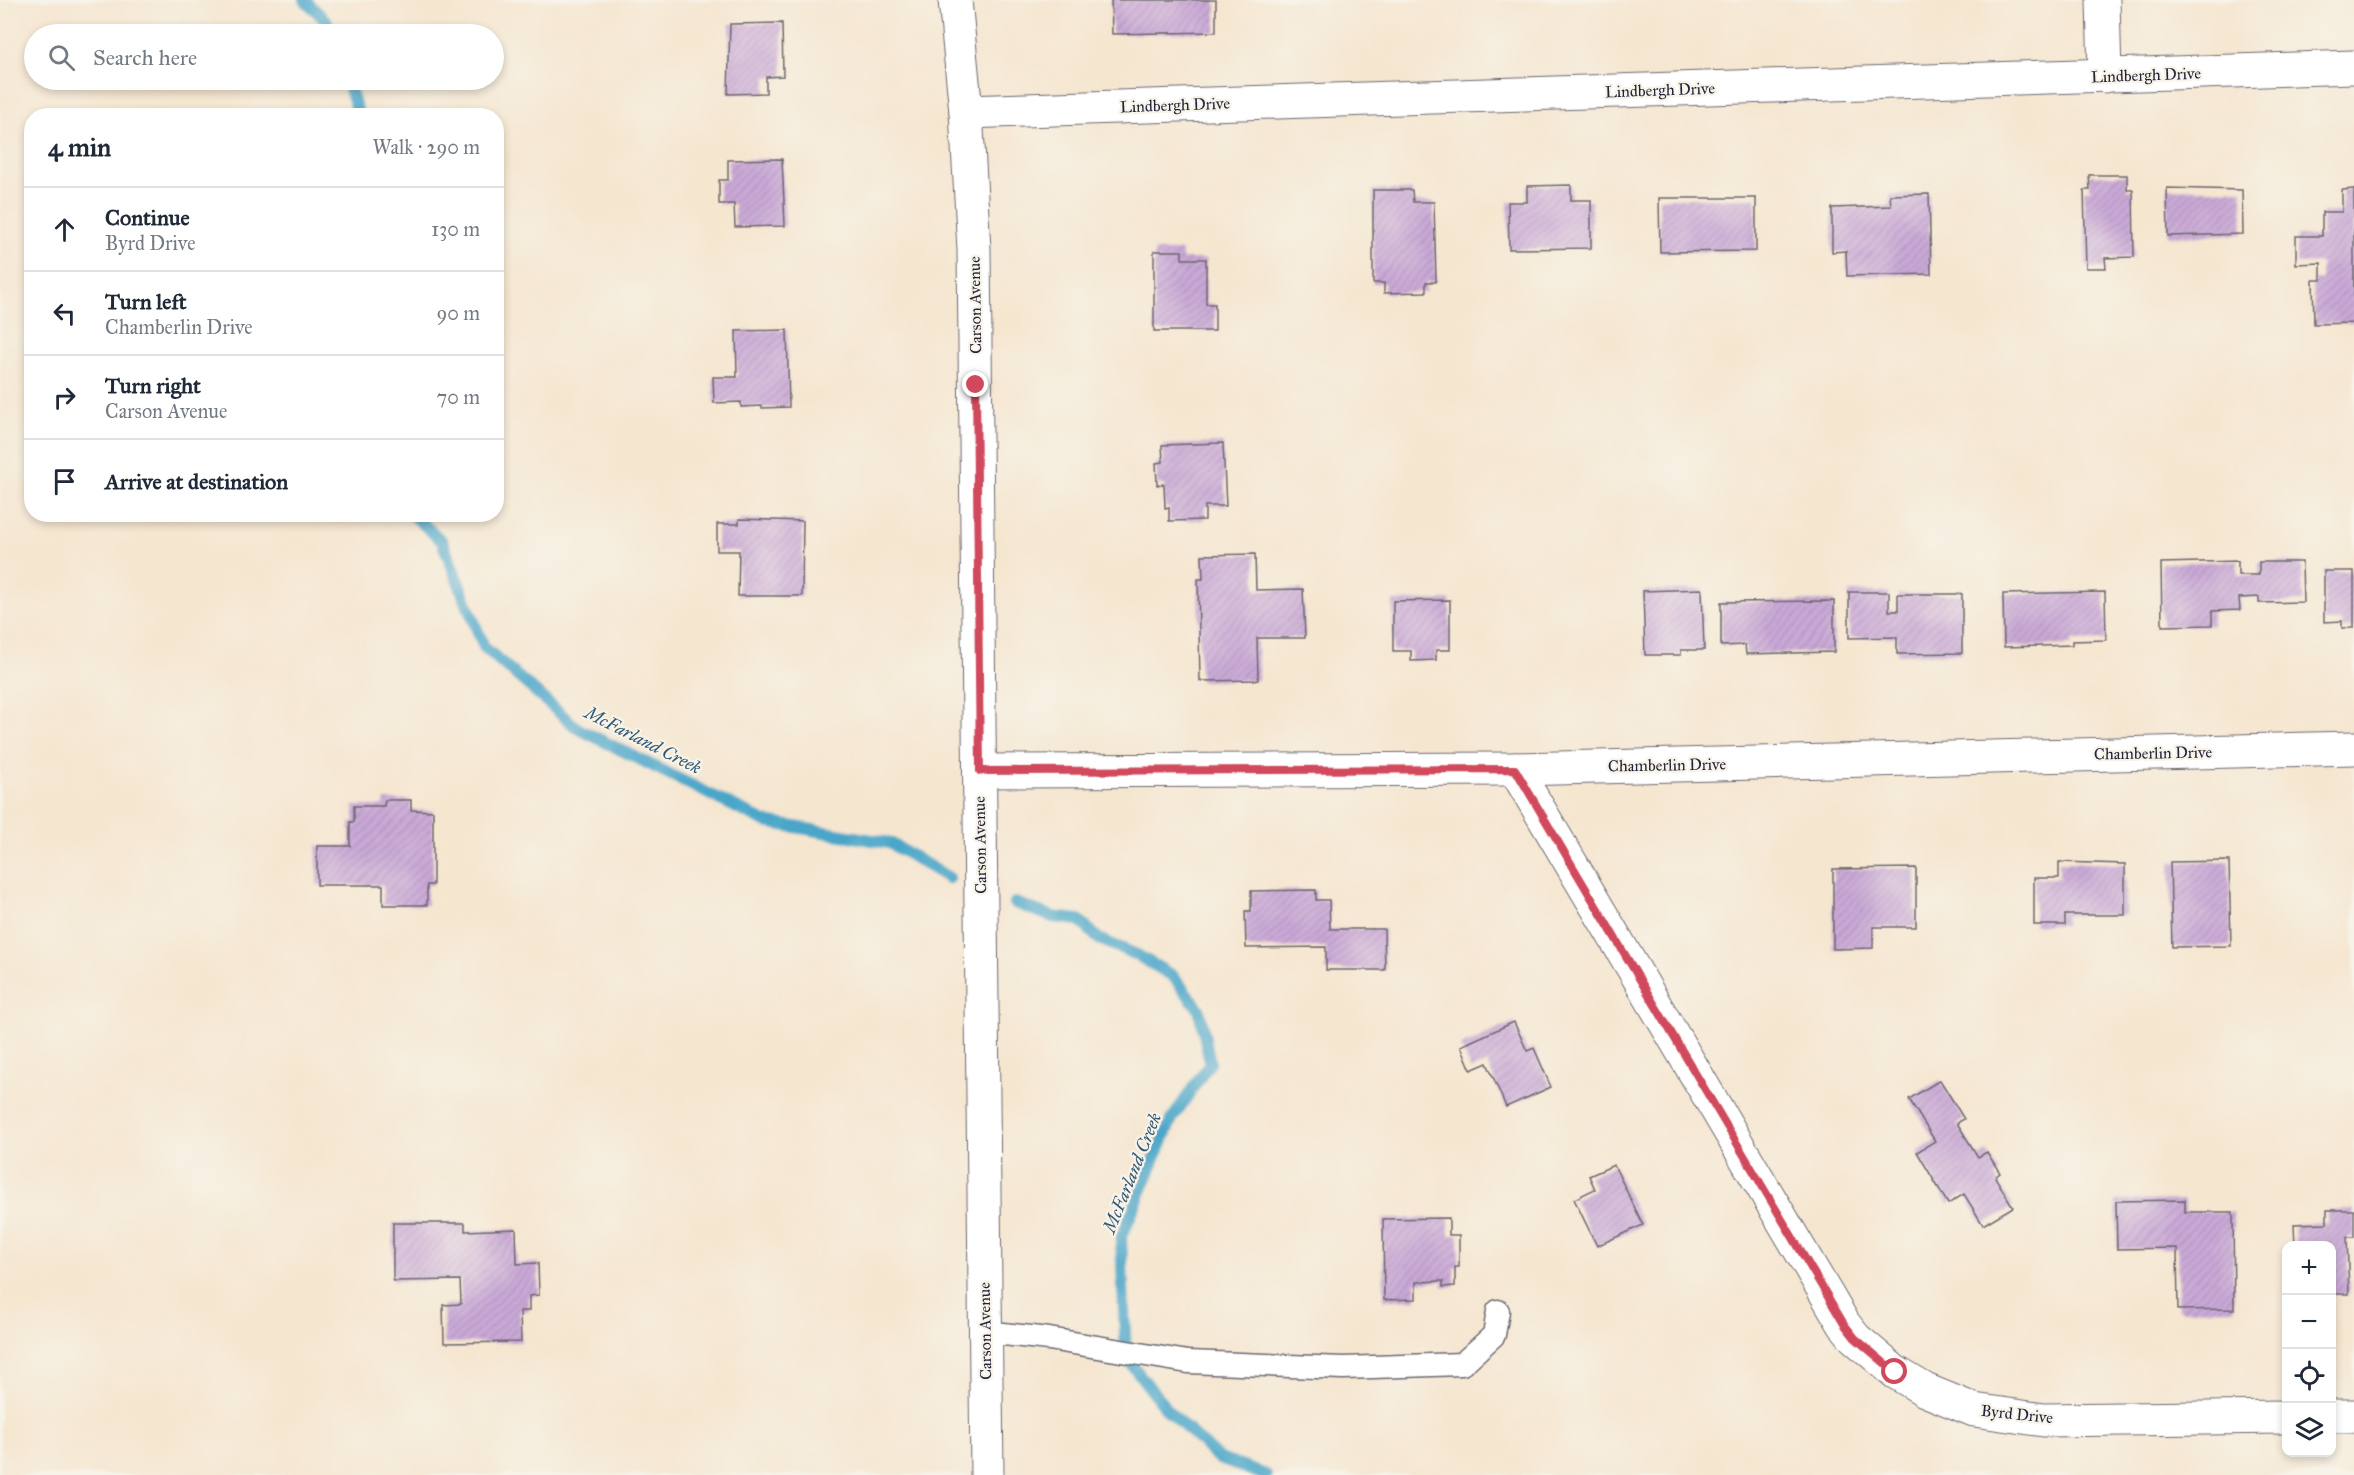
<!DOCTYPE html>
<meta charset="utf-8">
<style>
:root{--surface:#fff;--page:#f2f2f3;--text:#1f2937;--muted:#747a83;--line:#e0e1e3}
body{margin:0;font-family:"IM FELL Great Primer",serif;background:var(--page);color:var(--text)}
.controls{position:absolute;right:18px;bottom:18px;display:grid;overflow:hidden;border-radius:12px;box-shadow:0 3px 9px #0003}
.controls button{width:54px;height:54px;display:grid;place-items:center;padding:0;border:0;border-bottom:2px solid var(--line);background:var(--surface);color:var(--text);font:30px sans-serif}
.stop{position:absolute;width:18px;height:18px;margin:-14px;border:4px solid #d1495b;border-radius:50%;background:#fff}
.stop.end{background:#d1495b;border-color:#fff;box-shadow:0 2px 6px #0008}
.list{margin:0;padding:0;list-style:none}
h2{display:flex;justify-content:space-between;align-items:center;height:78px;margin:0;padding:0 24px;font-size:26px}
h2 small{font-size:20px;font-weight:400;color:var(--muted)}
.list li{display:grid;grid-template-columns:39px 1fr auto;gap:18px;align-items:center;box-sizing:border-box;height:84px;padding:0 24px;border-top:2px solid var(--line)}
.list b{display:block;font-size:22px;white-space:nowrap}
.list p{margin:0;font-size:20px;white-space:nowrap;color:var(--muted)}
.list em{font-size:20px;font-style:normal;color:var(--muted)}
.icon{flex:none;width:33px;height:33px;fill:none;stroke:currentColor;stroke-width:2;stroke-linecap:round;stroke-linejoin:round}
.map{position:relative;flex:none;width:2354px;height:1475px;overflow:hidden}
.search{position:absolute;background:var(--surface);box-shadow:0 3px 9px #0003;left:24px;top:24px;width:480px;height:66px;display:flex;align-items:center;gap:15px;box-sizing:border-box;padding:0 21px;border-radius:33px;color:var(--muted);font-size:22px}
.panel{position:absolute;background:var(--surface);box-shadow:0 3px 9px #0003;left:24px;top:108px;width:480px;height:414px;border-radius:24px}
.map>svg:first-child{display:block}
</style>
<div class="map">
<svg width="2354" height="1475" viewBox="0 0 2354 1475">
<defs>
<pattern id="building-hatch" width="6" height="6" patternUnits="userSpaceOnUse" patternTransform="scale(1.5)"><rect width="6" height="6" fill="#caa9d7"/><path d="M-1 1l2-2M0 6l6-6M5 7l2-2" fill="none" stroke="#ad91b9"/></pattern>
</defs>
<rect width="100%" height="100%" fill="#f7f3e8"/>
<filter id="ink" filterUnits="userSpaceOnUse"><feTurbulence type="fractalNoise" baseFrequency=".0167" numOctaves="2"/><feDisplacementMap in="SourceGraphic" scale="12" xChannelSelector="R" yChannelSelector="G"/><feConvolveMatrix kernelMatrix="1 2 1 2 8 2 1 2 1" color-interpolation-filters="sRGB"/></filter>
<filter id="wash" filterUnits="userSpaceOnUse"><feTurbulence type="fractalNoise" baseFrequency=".008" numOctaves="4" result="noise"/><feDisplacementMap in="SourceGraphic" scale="24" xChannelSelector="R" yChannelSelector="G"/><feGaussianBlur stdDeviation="1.35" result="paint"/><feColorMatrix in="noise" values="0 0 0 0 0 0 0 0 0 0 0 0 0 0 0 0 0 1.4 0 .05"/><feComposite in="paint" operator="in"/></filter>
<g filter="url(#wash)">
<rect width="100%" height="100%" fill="#f5e6d0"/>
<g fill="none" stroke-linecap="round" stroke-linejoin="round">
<g stroke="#4aa6c9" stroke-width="12">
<path d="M305,0L327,22L331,34"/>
<path d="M347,80L359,116"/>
<path d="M412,514L442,541L484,647L577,728L765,822L890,843L949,878"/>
<path d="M1015,903L1053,917L1079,920L1099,939L1137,955L1173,976L1199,1009L1210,1063L1172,1119L1121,1238L1126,1357L1167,1410L1219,1459L1266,1475"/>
</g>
</g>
<g id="blocks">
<g fill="url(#building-hatch)">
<path d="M1111,0H1216V32L1112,34Z"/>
<path d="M782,23L783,76L766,77V93L728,94L730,24Z"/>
<path d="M782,159L785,226L735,227L734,204H719V180H728V160Z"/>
<path d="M2089,175H2127V190H2133L2134,257L2105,258L2106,268H2086L2084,190H2090Z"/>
<path d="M1571,185V200H1591V248L1509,249L1508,202H1527V186Z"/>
<path d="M2167,188L2242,190L2243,234L2168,236Z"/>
<path d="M2354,189V323L2314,324L2313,280H2321V263L2296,264V236H2322V212H2342V190Z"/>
<path d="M1373,190H1412L1413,202H1434L1436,282H1426V292L1384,293V283H1373Z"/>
<path d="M1929,194L1931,274L1847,276L1846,251L1832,252V208L1891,206L1890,195Z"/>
<path d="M1659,198H1756V251L1660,252Z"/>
<path d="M1154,251H1182V259H1206V304H1215V331H1154Z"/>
<path d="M787,330L789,407L762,408V406L741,407V402L714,403L713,377H737L736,331Z"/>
<path d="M1223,443L1226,506H1205V520L1169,521V507L1165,508L1164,484L1157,485L1156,463L1163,462L1162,445Z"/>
<path d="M739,519L803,521L802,596H738L739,551H717V524H739Z"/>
<path d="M1255,554L1256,590L1303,589L1305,638H1257L1258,680L1200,681L1198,579H1203L1202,555Z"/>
<path d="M2238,561V575H2259V562H2302L2303,602L2259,603V597L2239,598L2240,610L2212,611V625L2162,626L2161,563Z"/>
<path d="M2324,571H2354V628H2342V621L2324,622Z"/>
<path d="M1702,589L1704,650H1681V655H1645L1643,591Z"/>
<path d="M1849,592H1889V611H1898V594H1962V653L1897,654V637L1849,638Z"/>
<path d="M2105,592L2106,640L2072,641V645L2004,647L2003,594Z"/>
<path d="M1450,600V650H1436V660L1411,661V651H1393V601Z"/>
<path d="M1834,601V652L1746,654L1745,645L1721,646V602Z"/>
<path d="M385,800H411V810L433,811V885H427V905H383V885H317V846H350V822H354V806H384Z"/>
<path d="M2229,861L2231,946L2172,947L2170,862Z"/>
<path d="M2059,862L2125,864V915H2065V925H2034V878H2059Z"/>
<path d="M1916,868V927H1873V948L1833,949V869Z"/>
<path d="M1316,890V900H1329L1330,929H1384L1385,970H1326V947L1246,948L1245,911H1251V891Z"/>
<path d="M1514,1022L1527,1051L1534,1048L1551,1087L1506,1107L1487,1063L1471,1070L1461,1046Z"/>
<path d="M1940,1080L1964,1119L1957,1123L1978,1157L1987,1152L2000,1173L1995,1177L2013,1207L1983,1225L1964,1194L1948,1204L1917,1152L1935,1141L1909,1099Z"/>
<path d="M1614,1165L1643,1225L1597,1246L1574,1199L1595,1189L1589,1176Z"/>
<path d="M2185,1200V1212H2233L2234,1309L2178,1310L2177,1248L2117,1249L2116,1201Z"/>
<path d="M2327,1210H2354V1237H2347L2349,1294H2332V1246H2295L2294,1224L2327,1223Z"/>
<path d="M1449,1218V1235H1459V1267H1455V1286L1443,1287V1281L1416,1282V1299L1384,1300L1383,1219Z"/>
<path d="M393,1223H465V1231L516,1229L517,1264L538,1263L539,1295L529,1296V1311H520L521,1342L444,1343L443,1305L461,1304L460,1280L393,1281Z"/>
</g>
</g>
</g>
<g filter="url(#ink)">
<use href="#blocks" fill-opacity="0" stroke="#6c676f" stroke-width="1.5"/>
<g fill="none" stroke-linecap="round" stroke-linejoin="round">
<defs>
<path id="service" d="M985,1332L1049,1339L1188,1362L1343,1368L1462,1364L1494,1335L1498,1311"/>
<g id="minor">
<path d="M2103,0L2105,76"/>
<path d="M966,112L2354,67"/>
<path d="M1515,769L1844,1324L1855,1338L1895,1372L1925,1390L1974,1410L2044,1420L2286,1417"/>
<path d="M980,771L1515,769L2354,748"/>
<path d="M2332,1416H2354"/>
</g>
<path id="secondary" d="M955,0L966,112L974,249L987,1475"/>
</defs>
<use href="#service" stroke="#6c676f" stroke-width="25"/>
<use href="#minor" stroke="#6c676f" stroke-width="35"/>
<use href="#secondary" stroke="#6c676f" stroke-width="35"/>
<use href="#service" stroke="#fff" stroke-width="22"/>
<use href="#minor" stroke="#fff" stroke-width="33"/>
<use href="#secondary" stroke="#fff" stroke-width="33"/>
</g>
</g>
<g fill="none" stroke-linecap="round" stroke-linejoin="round" filter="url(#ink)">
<path stroke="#d1495b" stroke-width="8" d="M976,385L980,771L1515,769L1844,1324L1855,1338L1895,1372"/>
</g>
<g text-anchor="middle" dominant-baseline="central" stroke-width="4.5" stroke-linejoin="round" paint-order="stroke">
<g font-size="16" fill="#22223b" stroke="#f7f3e8">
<text transform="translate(2146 75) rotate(-2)">Lindbergh Drive</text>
<text transform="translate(1660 90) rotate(-2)">Lindbergh Drive</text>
<text transform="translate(1175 105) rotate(-2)">Lindbergh Drive</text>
<text transform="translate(975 305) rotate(-91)">Carson Avenue</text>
<text transform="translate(2153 753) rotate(-1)">Chamberlin Drive</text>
<text transform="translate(1667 765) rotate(-1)">Chamberlin Drive</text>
<text transform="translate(980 845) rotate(-91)">Carson Avenue</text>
<text transform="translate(985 1331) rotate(-91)">Carson Avenue</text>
<text transform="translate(2017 1414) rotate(6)">Byrd Drive</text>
</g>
<g font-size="18" font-style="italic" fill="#325774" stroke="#f7f3e8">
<text transform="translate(643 740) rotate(27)">McFarland Creek</text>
<text transform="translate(1132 1173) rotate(-68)">McFarland Creek</text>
</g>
</g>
</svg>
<div class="controls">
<button>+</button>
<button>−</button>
<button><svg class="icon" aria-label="locate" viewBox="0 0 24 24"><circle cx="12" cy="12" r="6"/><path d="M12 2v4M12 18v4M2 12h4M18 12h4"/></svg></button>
<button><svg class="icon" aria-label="layers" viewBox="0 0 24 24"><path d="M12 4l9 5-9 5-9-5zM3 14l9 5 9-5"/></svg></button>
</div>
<div class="stop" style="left:1895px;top:1372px"></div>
<div class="stop end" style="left:976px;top:385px"></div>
<div class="search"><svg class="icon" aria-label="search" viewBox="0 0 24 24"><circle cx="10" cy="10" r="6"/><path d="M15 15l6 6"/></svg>Search here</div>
<section class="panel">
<h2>4 min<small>Walk · 290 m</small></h2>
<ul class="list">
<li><svg class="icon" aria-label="ahead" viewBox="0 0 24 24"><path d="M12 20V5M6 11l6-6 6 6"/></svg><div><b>Continue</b><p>Byrd Drive</p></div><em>130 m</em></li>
<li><svg class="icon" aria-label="left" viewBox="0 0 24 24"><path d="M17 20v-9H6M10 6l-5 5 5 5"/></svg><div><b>Turn left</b><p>Chamberlin Drive</p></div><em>90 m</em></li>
<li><svg class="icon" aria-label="right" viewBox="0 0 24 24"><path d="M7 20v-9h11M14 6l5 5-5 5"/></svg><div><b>Turn right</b><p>Carson Avenue</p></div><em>70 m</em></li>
<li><svg class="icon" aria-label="arrive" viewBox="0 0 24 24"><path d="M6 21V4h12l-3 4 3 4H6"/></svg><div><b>Arrive at destination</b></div></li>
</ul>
</section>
</div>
